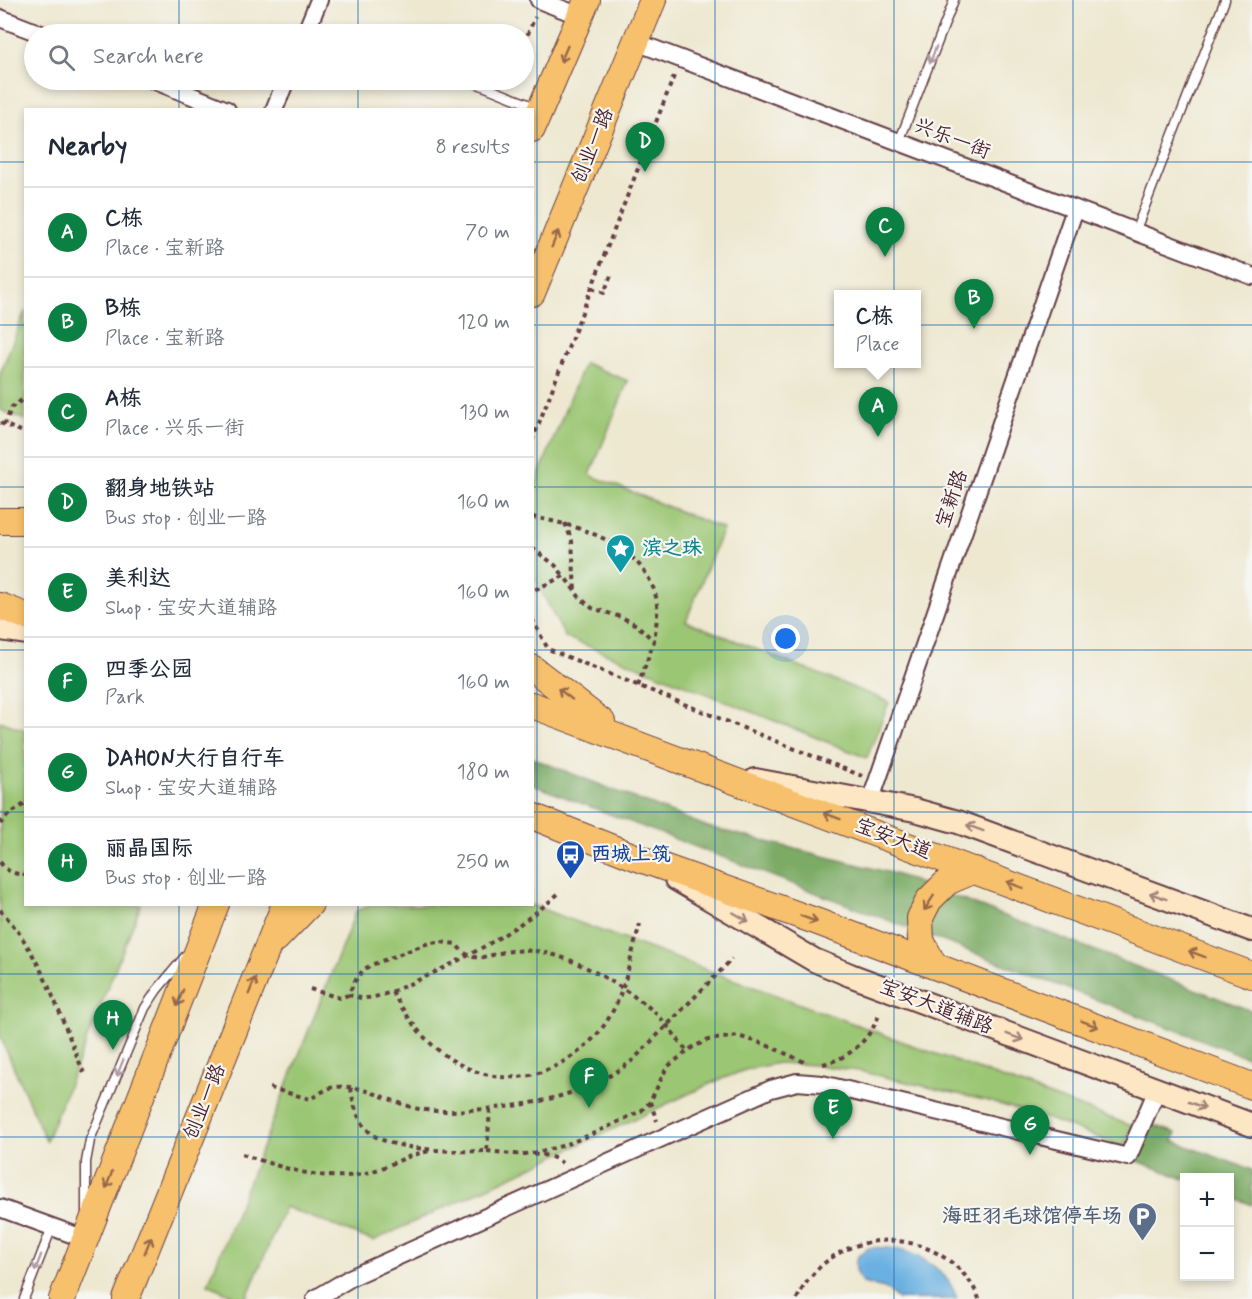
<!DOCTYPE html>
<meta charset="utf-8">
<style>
:root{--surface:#fff;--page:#f6f6f7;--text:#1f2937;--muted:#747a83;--line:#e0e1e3;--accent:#0b8043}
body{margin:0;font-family:Mynerve,"LXGW WenKai TC",sans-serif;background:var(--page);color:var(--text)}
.controls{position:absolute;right:18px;bottom:18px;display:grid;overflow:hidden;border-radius:0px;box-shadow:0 3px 9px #0003}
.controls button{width:54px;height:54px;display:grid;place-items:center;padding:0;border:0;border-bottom:2px solid var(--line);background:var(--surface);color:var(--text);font:30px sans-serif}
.you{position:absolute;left:786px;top:639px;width:21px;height:21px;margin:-15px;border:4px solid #fff;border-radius:50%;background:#1a73e8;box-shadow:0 0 0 9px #1a73e833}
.badge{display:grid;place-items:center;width:39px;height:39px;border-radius:50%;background:var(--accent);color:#fff;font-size:20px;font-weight:700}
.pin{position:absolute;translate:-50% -50px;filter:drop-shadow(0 2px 3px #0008)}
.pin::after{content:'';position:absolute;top:32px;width:21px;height:18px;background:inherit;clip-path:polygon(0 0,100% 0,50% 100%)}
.popup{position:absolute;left:834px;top:290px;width:87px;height:78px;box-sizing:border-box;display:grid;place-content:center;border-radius:0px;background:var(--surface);filter:drop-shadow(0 2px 4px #0005);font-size:20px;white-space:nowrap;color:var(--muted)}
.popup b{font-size:22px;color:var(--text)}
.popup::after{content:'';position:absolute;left:50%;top:100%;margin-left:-12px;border:12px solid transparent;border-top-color:var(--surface)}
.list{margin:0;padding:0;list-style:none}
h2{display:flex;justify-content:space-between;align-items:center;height:78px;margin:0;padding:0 24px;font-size:26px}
h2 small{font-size:20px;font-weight:400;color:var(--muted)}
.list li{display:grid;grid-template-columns:39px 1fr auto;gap:18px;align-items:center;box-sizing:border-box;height:90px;padding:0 24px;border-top:2px solid var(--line)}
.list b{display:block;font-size:22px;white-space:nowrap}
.list p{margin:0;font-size:20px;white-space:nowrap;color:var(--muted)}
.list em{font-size:20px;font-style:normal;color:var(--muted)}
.icon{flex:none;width:33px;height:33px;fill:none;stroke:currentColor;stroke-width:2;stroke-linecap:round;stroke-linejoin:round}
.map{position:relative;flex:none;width:1252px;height:1299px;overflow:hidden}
.search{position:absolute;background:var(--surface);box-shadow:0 3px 9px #0003;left:24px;top:24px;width:510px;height:66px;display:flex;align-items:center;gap:15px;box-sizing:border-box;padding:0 21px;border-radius:33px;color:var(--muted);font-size:22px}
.panel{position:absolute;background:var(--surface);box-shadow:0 3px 9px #0003;left:24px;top:108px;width:510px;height:798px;border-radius:0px}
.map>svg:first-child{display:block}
</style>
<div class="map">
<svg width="1252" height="1299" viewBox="0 0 1252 1299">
<rect width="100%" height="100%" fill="#f6f6f2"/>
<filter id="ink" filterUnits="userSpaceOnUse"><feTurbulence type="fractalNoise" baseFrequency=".0167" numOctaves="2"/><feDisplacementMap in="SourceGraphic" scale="12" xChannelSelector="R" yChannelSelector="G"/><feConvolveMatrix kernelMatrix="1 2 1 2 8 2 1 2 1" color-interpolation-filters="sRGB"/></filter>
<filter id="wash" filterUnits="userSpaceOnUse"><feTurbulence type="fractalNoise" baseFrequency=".008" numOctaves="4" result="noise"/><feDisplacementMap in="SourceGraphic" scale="24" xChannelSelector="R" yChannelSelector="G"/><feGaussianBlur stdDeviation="1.35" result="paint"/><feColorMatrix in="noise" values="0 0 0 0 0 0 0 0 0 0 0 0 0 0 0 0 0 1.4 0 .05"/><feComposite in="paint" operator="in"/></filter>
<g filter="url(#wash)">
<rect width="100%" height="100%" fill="#eee8d0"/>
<g fill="#9bc673" stroke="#72724f" stroke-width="1.5">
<path d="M25,311V420L0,410V374Z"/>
<path d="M584,363L628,381L590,475L723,529L686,621L889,702L867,758L565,637L533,575V490Z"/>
<path d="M0,721L25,730L26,904L141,905L46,1141L0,1036Z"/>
<path d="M371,905H531L1132,1126L1124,1147L1037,1115L988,1101L859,1071L816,1065L778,1063L745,1070L714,1082L373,1241L285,1207L246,1299H240L208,1284L356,911Z"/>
</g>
<g fill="#7cab65" stroke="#636548" stroke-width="1.5">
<path d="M532,758L708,827L895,874L1252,1011V1059L533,785Z"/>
<path d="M1150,1124L1176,1133L1173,1141L1252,1170V1205L1230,1196V1178L1184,1179L1135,1160Z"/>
</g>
<path fill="#6ab1e1" stroke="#5a6886" stroke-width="1.5" d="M869,1248C905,1244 946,1264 957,1299H898L885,1288L863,1283L856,1273V1261L859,1255Z"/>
</g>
<g filter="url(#ink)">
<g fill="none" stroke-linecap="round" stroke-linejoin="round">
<defs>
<g id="service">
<path d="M468,80L538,108"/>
<path d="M899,142L954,0"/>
<path d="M1135,232L1225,0"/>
<path d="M86,1212V1162L90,1140L145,1008L157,990L187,954"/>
<path d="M24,1299L52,1227"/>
</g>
<g id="minor">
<path d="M539,0L580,16"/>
<path d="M0,18L41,34"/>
<path d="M305,34L319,0"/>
<path d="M636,42L1252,276"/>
<path d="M153,80L227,110"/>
<path d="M274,110L286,80"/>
<path d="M870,802L1075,209"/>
<path d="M0,1208L85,1239"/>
<path d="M315,1299L352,1277L771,1089L797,1082L822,1084L1128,1157L1157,1090"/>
</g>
<g id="secondary">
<path d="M0,629L26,633"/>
<path d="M755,780L915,810L958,822L1252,930"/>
<path d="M676,879L814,960L850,975L1252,1125"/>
</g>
<g id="primary">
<path d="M532,129L587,0"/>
<path d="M532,293L653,0"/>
<path d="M0,521H26"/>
<path d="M0,606L26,616"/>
<path d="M532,668L602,722"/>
<path d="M532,705L1252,975"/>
<path d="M532,816L635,857L818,922L1252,1086"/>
<path d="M276,939L310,904"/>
<path d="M934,966L921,940L920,918L929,900L947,882L975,870"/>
<path d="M62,1299L216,904"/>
<path d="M126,1299L285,904"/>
</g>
</defs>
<use href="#service" stroke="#633d44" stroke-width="11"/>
<use href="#minor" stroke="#633d44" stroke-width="20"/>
<use href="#secondary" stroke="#633d44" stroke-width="26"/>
<use href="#primary" stroke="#633d44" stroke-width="28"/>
<g stroke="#633d44" stroke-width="4" stroke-dasharray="4.5 4.5" stroke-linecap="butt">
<path d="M524,43L535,17"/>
<path d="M592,288L604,293L612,273"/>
<path d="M26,381V393"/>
<path d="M0,423L26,433"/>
<path d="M4,425L12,407L26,397"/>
<path d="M532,441L674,76"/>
<path d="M532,517C577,525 637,542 654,590C660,606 656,625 654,641L637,625L621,617L592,608L580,598L564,576L532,591"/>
<path d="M565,523L572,541L575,591"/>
<path d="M532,548L555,565L564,576"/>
<path d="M532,619L548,649L862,776"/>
<path d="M638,686L654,641"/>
<path d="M0,824L7,816L26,803"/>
<path d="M0,862C7,872 14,874 26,875"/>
<path d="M0,910C42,954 60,1017 84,1073"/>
<path d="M310,989L340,998L348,995L355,981L363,970L371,965L429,943L441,942L456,944C472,965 484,956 505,952C517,950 530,950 542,952C579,959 622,986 651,1009C665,1021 676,1037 687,1051"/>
<path d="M392,992C400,1005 408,1018 418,1030C454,1073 510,1093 561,1063C581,1052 598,1037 610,1016C626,989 631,954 640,924"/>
<path d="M348,995C354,996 361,999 366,998C384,997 399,988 414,982C466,958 516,932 558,894"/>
<path d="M823,1064C849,1059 870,1039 879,1015"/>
<path d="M270,1088L310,1099C316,1096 324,1090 330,1088C359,1081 391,1103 419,1109C435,1112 453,1111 469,1110C527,1107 587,1096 633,1060L732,959"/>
<path d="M351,1088C353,1104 358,1123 372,1134C393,1151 459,1152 487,1151L490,1109"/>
<path d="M650,1102L657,1121"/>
<path d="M487,1151C499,1152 512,1155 524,1154C565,1150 604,1128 641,1111L650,1102L667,1067L693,1047L708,1040L738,1036L764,1044L807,1063"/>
<path d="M242,1154C283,1168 327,1184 370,1172C391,1166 408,1154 431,1151"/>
<path d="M533,1154C544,1155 554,1156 562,1163"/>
<path d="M797,1299C824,1240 896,1223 948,1260C961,1269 974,1284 979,1299"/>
</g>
<use href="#service" stroke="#fff" stroke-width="8"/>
<use href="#minor" stroke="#fff" stroke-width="16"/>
<use href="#secondary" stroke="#fce6c4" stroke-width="22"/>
<use href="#primary" stroke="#f7c06c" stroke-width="26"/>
</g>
<defs><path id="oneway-shaft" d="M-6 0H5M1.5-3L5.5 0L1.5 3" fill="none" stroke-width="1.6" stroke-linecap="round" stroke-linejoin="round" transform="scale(1.5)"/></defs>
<g stroke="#986748">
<use href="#oneway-shaft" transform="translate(564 54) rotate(113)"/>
<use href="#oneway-shaft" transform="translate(555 239) rotate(-68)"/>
<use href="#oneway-shaft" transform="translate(565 694) rotate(-142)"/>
<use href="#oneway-shaft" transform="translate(832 816) rotate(-159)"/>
<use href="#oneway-shaft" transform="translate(1015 885) rotate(-159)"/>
<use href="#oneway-shaft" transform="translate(929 903) rotate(123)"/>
<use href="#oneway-shaft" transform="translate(809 919) rotate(20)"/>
<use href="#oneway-shaft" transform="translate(1197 954) rotate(-159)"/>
<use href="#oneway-shaft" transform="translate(252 986) rotate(-68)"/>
<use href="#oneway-shaft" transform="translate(180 998) rotate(111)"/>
<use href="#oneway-shaft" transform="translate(1090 1024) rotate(21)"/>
<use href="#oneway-shaft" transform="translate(109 1180) rotate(111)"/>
<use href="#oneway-shaft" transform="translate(148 1245) rotate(-68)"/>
</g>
<g stroke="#ae9aa0">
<use href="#oneway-shaft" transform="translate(933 55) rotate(111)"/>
<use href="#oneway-shaft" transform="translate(120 1068) rotate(112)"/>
<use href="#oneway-shaft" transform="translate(38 1263) rotate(111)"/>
</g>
<g stroke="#a38278">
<use href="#oneway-shaft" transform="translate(975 828) rotate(-160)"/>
<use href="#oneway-shaft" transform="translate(1158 896) rotate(-160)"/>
<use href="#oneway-shaft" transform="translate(741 917) rotate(30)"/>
<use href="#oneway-shaft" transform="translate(1015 1037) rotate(21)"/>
<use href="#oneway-shaft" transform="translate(1197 1105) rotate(20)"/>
</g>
</g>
<path fill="none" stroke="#1f6fb2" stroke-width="1.5" stroke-opacity="0.55" d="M179,0V34M358,0V34M537,0V1299M715,0V1299M894,0V1299M1073,0V1299M179,80V110M358,80V110M0,162H26M532,162H1252M0,325H26M532,325H1252M0,487H26M532,487H1252M0,650H26M532,650H1252M0,812H26M532,812H1252M179,904V1299M358,904V1299M0,974H1252M0,1137H1252"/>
<defs>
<symbol id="sight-pin" viewBox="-11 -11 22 30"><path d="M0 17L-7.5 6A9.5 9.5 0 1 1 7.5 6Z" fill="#0f9aa8" stroke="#f6f6f2"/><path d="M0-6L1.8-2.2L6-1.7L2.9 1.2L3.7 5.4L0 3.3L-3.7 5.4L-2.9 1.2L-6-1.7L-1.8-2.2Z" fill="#fff"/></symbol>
<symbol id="bus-pin" viewBox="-11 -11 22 30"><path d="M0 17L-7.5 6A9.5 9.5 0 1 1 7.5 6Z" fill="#1a4fb4" stroke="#f6f6f2"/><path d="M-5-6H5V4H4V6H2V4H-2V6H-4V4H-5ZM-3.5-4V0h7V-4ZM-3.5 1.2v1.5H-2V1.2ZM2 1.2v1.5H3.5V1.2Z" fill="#fff"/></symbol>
<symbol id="parking-pin" viewBox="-11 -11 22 30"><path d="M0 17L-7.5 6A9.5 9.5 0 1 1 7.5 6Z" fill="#5c6f8a" stroke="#f6f6f2"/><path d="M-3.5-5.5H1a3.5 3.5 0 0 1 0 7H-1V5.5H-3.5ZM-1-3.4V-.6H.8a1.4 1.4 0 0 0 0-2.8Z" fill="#fff"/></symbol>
</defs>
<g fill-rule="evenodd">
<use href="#sight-pin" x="604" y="532" width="33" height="45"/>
<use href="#bus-pin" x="554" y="838" width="33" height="45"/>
<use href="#parking-pin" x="1126" y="1200" width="33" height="45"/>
</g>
<g text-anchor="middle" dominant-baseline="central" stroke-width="4.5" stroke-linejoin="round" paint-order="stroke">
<g font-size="20" fill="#4a1f2b" stroke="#f6f6f2">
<text transform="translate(952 139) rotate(21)">兴乐一街</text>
<text transform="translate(593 146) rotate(-68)">创业一路</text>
<text transform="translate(952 499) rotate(-71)">宝新路</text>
<text transform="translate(893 839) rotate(21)">宝安大道</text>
<text transform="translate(936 1007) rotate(21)">宝安大道辅路</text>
<text transform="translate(205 1102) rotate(-68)">创业一路</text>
</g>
<g font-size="20" font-weight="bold" fill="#0d838f" stroke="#f6f6f2" text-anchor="start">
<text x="642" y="548">滨之珠</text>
</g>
<g font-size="20" font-weight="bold" fill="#164399" stroke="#f6f6f2" text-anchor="start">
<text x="591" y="854">西城上筑</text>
</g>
<g font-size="20" font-weight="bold" fill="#4e5e75" stroke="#f6f6f2" text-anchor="end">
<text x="1122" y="1216">海旺羽毛球馆停车场</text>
</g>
</g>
</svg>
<div class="controls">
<button>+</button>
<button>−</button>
</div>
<div class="you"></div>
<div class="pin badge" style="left:878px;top:437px">A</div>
<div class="popup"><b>C栋</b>Place</div>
<div class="pin badge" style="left:974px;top:329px">B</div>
<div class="pin badge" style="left:885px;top:257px">C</div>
<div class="pin badge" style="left:645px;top:172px">D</div>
<div class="pin badge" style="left:833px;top:1139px">E</div>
<div class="pin badge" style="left:589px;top:1108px">F</div>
<div class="pin badge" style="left:1030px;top:1155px">G</div>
<div class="pin badge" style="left:113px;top:1050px">H</div>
<div class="search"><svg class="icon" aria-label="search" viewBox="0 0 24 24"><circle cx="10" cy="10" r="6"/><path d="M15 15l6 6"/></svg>Search here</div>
<section class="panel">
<h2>Nearby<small>8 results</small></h2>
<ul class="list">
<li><span class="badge">A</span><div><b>C栋</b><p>Place · 宝新路</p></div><em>70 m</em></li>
<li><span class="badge">B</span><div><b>B栋</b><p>Place · 宝新路</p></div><em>120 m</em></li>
<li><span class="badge">C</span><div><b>A栋</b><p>Place · 兴乐一街</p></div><em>130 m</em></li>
<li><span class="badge">D</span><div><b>翻身地铁站</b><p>Bus stop · 创业一路</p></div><em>160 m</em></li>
<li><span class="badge">E</span><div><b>美利达</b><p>Shop · 宝安大道辅路</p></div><em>160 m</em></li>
<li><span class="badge">F</span><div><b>四季公园</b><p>Park</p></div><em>160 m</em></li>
<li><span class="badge">G</span><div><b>DAHON大行自行车</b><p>Shop · 宝安大道辅路</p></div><em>180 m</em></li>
<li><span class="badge">H</span><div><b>丽晶国际</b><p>Bus stop · 创业一路</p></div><em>250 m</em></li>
</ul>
</section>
</div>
